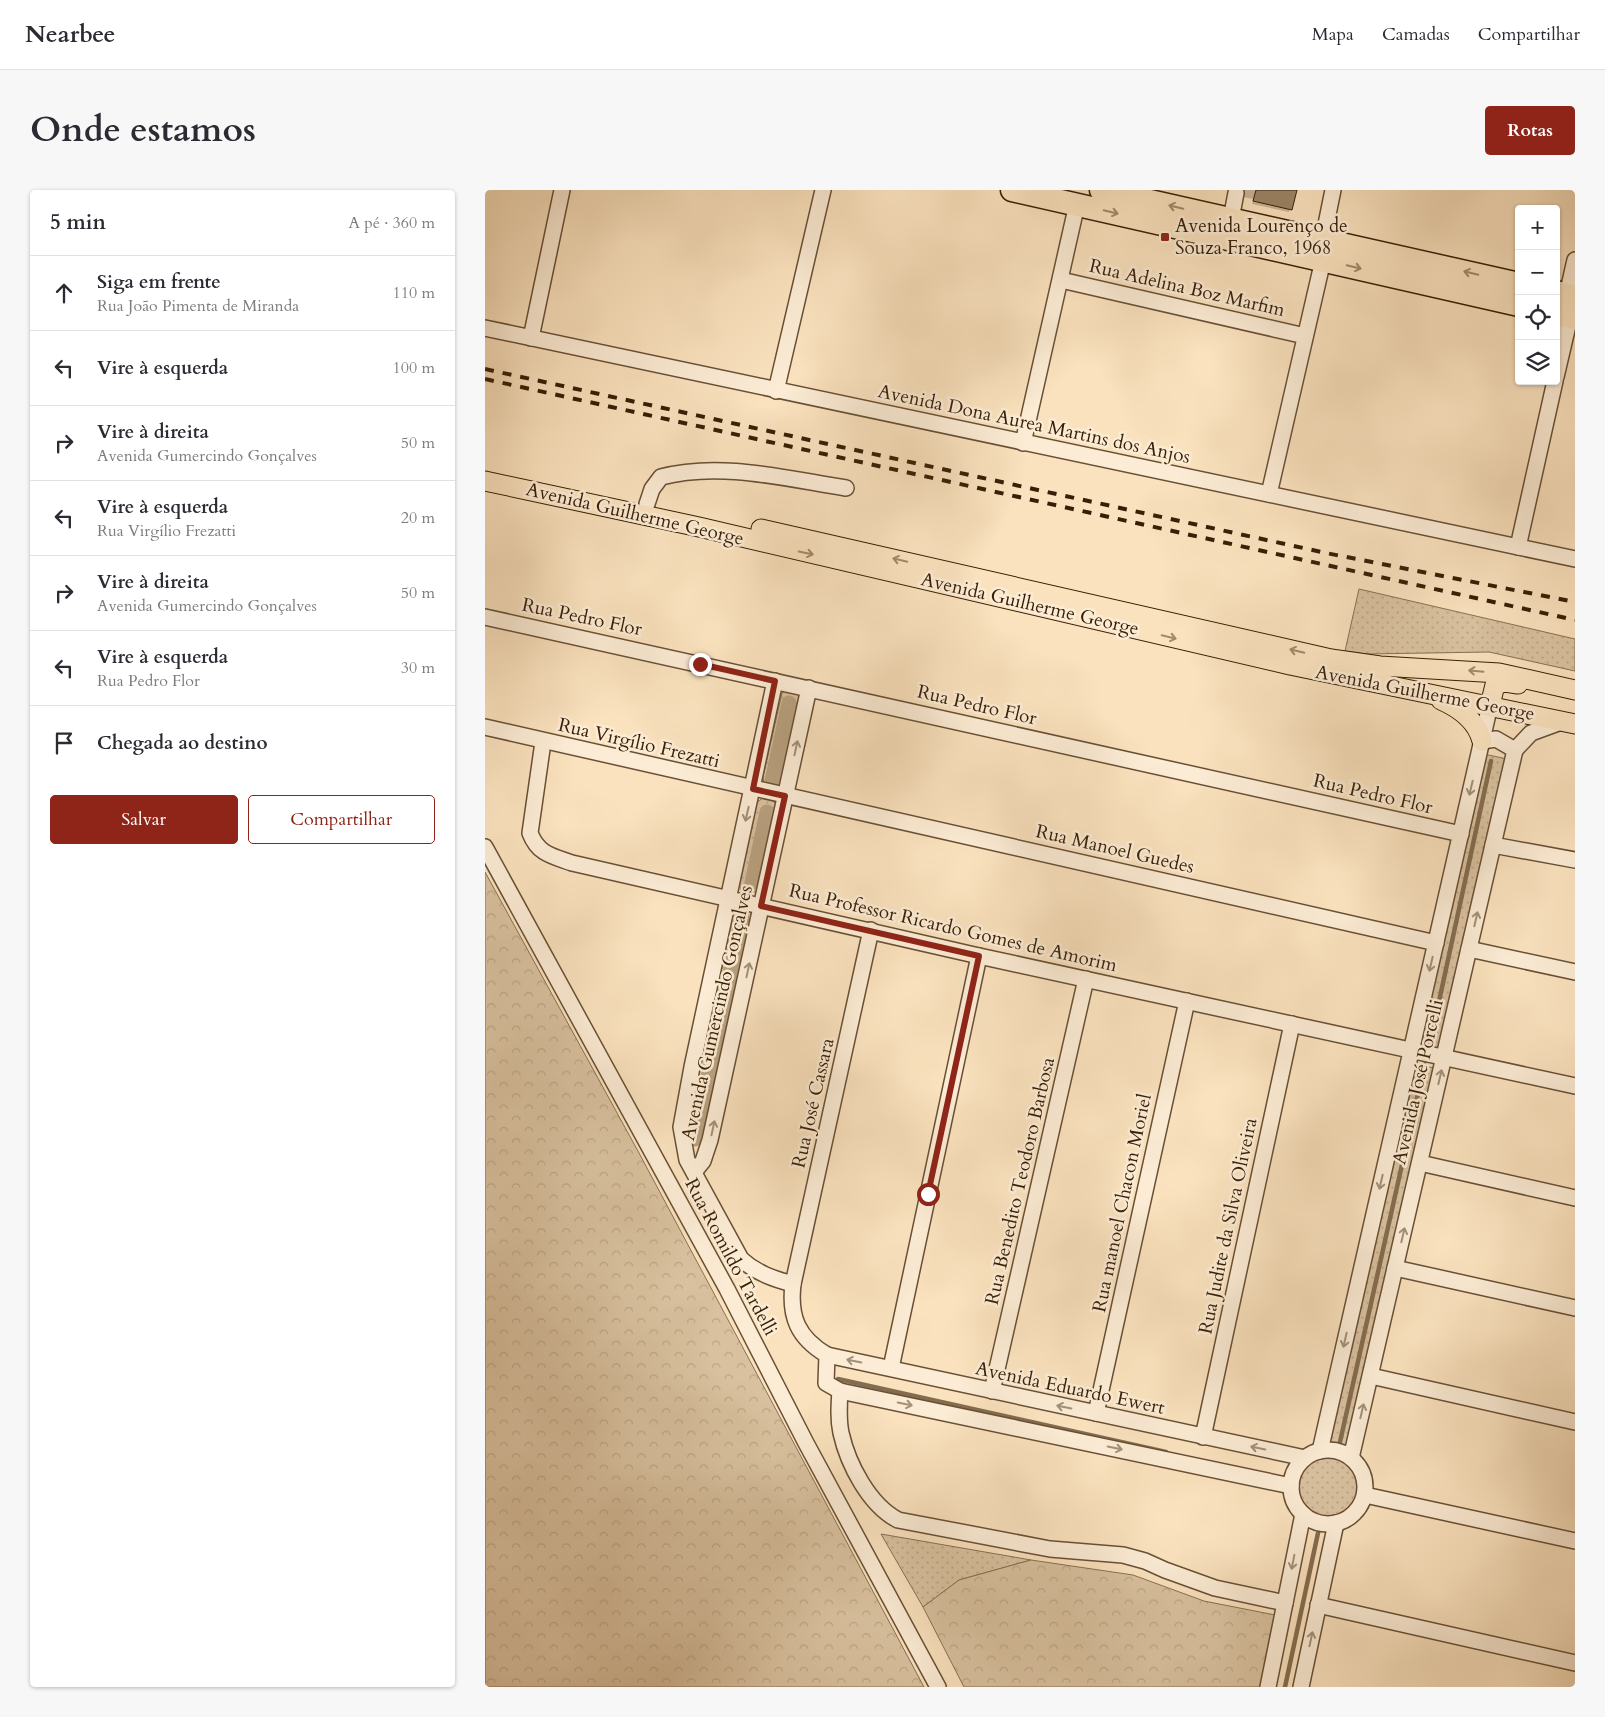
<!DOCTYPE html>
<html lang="pt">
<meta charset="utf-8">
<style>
:root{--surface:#fff;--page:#f7f7f7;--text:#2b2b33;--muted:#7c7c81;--line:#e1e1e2;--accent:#8f2418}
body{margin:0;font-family:Cardo,serif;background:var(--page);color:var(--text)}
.controls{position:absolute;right:15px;top:15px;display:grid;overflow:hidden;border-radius:5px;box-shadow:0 1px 4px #0004}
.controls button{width:45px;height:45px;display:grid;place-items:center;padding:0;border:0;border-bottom:1px solid var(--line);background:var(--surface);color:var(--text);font:25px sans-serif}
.stop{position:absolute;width:15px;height:15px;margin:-11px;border:4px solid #8f2418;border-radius:50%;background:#fff}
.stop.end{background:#8f2418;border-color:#fff;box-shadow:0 1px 5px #0008}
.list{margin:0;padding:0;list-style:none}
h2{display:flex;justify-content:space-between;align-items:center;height:65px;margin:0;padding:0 20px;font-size:21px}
h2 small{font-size:16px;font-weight:400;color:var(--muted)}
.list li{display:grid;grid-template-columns:32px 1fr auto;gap:15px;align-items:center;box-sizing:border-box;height:75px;padding:0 20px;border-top:1px solid var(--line)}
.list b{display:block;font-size:19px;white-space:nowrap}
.list p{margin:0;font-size:16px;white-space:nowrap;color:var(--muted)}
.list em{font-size:16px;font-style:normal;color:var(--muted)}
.actions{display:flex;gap:10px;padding:15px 20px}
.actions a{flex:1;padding:11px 0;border:1px solid var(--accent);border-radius:5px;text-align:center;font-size:18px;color:var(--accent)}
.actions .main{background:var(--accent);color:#fff}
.icon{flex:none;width:28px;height:28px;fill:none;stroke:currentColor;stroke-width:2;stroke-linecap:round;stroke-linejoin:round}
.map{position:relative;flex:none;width:1090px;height:1497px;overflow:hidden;border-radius:5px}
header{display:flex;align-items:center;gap:30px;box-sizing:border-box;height:70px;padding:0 25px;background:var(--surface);border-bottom:1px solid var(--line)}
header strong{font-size:24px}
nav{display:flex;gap:28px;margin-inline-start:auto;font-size:18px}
.intro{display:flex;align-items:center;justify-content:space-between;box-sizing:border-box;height:120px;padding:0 30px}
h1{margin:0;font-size:35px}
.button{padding:12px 22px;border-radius:5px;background:var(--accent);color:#fff;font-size:18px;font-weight:700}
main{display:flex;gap:30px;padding:0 30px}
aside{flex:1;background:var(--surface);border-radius:5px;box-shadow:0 1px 4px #0004}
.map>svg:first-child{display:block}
</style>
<header>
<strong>Nearbee</strong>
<nav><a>Mapa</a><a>Camadas</a><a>Compartilhar</a></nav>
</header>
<div class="intro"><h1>Onde estamos</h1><a class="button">Rotas</a></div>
<main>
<aside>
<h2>5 min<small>A pé · 360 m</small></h2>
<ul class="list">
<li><svg class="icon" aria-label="ahead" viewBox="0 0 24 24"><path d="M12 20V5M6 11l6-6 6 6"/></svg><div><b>Siga em frente</b><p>Rua João Pimenta de Miranda</p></div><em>110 m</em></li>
<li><svg class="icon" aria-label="left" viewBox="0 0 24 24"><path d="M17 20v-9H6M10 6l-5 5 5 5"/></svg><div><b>Vire à esquerda</b></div><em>100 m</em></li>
<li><svg class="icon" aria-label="right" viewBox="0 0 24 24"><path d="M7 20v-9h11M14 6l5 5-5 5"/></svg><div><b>Vire à direita</b><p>Avenida Gumercindo Gonçalves</p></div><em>50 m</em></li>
<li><svg class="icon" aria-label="left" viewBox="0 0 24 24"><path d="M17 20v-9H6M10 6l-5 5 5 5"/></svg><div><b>Vire à esquerda</b><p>Rua Virgílio Frezatti</p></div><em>20 m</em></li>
<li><svg class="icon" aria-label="right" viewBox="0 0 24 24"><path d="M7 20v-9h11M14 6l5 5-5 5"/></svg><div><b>Vire à direita</b><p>Avenida Gumercindo Gonçalves</p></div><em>50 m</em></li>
<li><svg class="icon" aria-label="left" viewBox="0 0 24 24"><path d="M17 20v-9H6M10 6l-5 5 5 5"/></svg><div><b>Vire à esquerda</b><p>Rua Pedro Flor</p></div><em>30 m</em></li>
<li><svg class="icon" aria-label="arrive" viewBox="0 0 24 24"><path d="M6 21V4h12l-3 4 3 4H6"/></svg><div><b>Chegada ao destino</b></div></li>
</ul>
<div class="actions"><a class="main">Salvar</a><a>Compartilhar</a></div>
</aside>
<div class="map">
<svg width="1090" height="1497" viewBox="0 0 1090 1497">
<defs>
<pattern id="grass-dots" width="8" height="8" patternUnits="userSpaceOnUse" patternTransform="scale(1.25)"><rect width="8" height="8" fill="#d9c19f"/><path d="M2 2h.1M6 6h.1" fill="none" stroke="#bba587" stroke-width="1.8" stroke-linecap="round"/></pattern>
<pattern id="forest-crowns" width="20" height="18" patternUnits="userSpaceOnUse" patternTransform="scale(1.25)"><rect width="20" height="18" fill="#d9c19f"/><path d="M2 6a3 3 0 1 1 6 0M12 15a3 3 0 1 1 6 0" fill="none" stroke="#bba587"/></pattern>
</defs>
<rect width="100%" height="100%" fill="#fae2be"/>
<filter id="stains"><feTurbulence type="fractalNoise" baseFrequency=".004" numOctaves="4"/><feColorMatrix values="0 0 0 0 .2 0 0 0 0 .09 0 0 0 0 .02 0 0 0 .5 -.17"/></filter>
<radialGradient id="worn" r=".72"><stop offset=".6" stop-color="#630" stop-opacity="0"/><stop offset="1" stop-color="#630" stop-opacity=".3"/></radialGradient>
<g fill="url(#grass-dots)" stroke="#887052">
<path d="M874,399L1090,449V481L1004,462L882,464L860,461Z"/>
<path d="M302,500L314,503L317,508L296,596L291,598L279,593L278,587L297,503Z"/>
<path d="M999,564L1022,569L956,860L935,856Z"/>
<path d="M278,608H285L293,616L273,701L262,704L256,700L254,693L272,612Z"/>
<path d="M256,717L268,723L218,952C210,958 204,956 199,947L246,723L250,719Z"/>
<path d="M930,874L949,878L863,1258L843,1254Z"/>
<circle cx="843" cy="1297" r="32"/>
<path d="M396,1344L546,1370L474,1390L438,1417Z"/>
</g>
<g fill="url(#forest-crowns)" stroke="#887052">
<path d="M0,682L154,963L439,1497H0Z"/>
<path d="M546,1370L648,1385L719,1411L790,1425L777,1497H479L438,1417L474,1390Z"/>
</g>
<path fill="#0003" d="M755,0H811L804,22L767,14L768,9L758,7Z"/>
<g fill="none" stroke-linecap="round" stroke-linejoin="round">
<g stroke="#846c4f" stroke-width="4.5">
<path d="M945,853L1006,571"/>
<path d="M353,1189L681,1262"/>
<path d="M855,1252L940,872"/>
<path d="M800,1497L833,1343"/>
</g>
<g stroke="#b8a07f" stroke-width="15">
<path d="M287,591L304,513"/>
<path d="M267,693L282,622"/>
<path d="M210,949L257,728"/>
</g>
</g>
<path fill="#9c8466" stroke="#371f06" d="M771,0H812L807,20L768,11Z"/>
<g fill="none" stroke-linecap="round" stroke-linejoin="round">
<defs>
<g id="minor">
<path d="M746,29L751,3"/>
<path d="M838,49L848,0"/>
<path d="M576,90L820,146"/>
<path d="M1082,105L1090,70"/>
<path d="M0,138L1090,369"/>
<path d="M46,148L77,0"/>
<path d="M1071,187L1085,127"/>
<path d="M291,201L338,0"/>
<path d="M538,253L592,14"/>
<path d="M784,304L838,70"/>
<path d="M162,314L167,299L176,287C235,271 302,289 361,298"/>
<path d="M1033,357L1070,191"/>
<path d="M0,427L976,644"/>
<path d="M290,491L207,877L196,937L202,970L256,1069C271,1083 289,1089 308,1094"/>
<path d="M0,537L951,753"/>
<path d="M997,551L1011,549L1030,560"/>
<path d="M58,552L45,643C53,664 67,666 87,673L494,766L1090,896"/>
<path d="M1030,560L1046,543L1076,532"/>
<path d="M1008,655L1090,670"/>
<path d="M0,657L242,1099L321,1253L453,1497"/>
<path d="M386,740L308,1094C304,1127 313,1148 342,1165L341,1193L355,1201L806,1296"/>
<path d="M984,759L1090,782"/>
<path d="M935,973L1090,1008"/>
<path d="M209,982L218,971L225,950L324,498"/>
<path d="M910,1078L1090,1118"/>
<path d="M342,1165L820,1268"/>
<path d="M406,1178L494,766"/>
<path d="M886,1186L1090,1232"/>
<path d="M355,1201C354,1215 353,1229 356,1243C363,1274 384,1315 413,1330L565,1359L638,1365L660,1371L680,1380L730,1398L800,1413"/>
<path d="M507,1201L601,789"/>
<path d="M611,1223L702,811"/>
<path d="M718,1247L807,834"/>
<circle cx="843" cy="1297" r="37"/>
<path d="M835,1261L1005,515"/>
<path d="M866,1268L1030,560"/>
<path d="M880,1305L1090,1351"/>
<path d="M833,1415L1090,1473"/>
<path d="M783,1497L818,1324"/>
<path d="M816,1497L851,1333"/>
</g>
<g id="major">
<path d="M0,291L214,337L805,475L1090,534"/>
<path d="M276,339L846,469L895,476L1014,483L1090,500"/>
<path d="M956,510C974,518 992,531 997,551"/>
<path d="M1005,515L1010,495L1020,492L1033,494"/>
</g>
<g id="highway">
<path d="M527,0L1034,115"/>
<path d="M616,0L1034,94"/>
<path d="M1071,102L1090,107"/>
<path d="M1071,124L1090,128"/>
</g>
</defs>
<use href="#minor" stroke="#685034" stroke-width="18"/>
<use href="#major" stroke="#371f06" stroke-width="21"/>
<use href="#highway" stroke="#371f06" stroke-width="25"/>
<use href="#minor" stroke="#fcecd5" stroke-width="15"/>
<use href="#major" stroke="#fae2be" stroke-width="19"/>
<use href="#highway" stroke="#fae2be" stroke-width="22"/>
<g stroke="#371f06" stroke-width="4" stroke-dasharray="9 9" stroke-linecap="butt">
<path d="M0,179L841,363L1090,412"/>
<path d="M0,189L1090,430"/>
</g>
</g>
<defs><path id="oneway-shaft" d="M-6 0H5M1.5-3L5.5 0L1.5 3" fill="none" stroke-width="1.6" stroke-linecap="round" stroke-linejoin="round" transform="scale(1.25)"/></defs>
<g stroke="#a28a6b">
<use href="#oneway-shaft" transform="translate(691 17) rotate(-167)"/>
<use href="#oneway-shaft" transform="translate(626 22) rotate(13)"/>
<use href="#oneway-shaft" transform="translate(869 77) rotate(13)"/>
<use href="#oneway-shaft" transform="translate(986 83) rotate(-167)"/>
<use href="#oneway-shaft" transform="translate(321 363) rotate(12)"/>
<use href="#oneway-shaft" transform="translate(415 370) rotate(-167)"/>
<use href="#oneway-shaft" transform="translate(684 447) rotate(13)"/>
<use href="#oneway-shaft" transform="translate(812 461) rotate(-167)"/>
<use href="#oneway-shaft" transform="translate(991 481) rotate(-175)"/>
</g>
<g stroke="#a39078">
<use href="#oneway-shaft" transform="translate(311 558) rotate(-78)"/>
<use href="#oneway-shaft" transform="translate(986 598) rotate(103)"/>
<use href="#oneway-shaft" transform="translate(262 624) rotate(103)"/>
<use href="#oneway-shaft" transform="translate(991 729) rotate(-77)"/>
<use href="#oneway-shaft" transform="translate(946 774) rotate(103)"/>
<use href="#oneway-shaft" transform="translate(263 780) rotate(-78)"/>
<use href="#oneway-shaft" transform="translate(955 887) rotate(-77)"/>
<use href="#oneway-shaft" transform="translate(228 938) rotate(-78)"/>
<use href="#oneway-shaft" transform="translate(896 992) rotate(103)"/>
<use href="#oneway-shaft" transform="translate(918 1045) rotate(-77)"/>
<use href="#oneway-shaft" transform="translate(860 1150) rotate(103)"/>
<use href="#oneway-shaft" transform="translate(369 1171) rotate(-169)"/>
<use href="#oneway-shaft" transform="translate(420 1214) rotate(12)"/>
<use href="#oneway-shaft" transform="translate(579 1217) rotate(-168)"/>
<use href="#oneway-shaft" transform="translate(877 1221) rotate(-77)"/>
<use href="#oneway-shaft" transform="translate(630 1258) rotate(12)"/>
<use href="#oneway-shaft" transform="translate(773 1258) rotate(-168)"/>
<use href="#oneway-shaft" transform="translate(808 1372) rotate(101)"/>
<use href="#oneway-shaft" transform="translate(826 1449) rotate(-78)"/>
</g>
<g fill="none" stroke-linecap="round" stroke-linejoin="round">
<path stroke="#8f2418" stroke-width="6" d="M215,474L290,491L268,599L300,606L276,716L494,766L443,1004"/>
</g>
<rect fill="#8f2418" stroke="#fcecd5" stroke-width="2" x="675" y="42" width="10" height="10" rx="2.5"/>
<g text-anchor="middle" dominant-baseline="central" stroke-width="5" stroke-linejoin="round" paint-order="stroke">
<g font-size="19" fill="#371f06" stroke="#fcecd5" text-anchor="start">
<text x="690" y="36">Avenida Lourenço de<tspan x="690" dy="22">Souza Franco, 1968</tspan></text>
</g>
<g font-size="19" fill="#371f06" stroke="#fcecd5">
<text transform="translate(702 98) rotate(13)">Rua Adelina Boz Marfim</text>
<text transform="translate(549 234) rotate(12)">Avenida Dona Aurea Martins dos Anjos</text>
<text transform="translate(150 324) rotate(13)">Avenida Guilherme George</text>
<text transform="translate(545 414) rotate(13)">Avenida Guilherme George</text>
<text transform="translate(97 427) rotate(12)">Rua Pedro Flor</text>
<text transform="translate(940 503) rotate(11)">Avenida Guilherme George</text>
<text transform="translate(492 515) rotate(13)">Rua Pedro Flor</text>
<text transform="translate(154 553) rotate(13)">Rua Virgílio Frezatti</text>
<text transform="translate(888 604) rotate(13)">Rua Pedro Flor</text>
<text transform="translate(630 659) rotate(13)">Rua Manoel Guedes</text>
<text transform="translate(468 738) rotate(13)">Rua Professor Ricardo Gomes de Amorim</text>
<text transform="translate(232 823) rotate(-77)">Avenida Gumercindo Gonçalves</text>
<text transform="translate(933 892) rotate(-77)">Avenida José Porcelli</text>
<text transform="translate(328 913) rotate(-77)">Rua José Cassara</text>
<text transform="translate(535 991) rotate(-77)">Rua Benedito Teodoro Barbosa</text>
<text transform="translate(637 1013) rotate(-78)">Rua manoel Chacon Moriel</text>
<text transform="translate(743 1036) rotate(-78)">Rua Judite da Silva Oliveira</text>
<text transform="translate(246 1067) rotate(62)">Rua Romildo Tardelli</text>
<text transform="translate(585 1198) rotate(12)">Avenida Eduardo Ewert</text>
</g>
</g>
<rect width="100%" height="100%" filter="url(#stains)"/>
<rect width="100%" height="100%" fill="url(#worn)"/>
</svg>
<div class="controls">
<button>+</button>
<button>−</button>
<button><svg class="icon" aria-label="locate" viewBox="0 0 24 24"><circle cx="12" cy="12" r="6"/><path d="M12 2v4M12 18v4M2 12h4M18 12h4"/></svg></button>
<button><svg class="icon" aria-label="layers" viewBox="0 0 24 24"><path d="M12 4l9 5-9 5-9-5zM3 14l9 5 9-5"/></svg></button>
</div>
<div class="stop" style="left:443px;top:1004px"></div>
<div class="stop end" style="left:215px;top:474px"></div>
</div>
</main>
